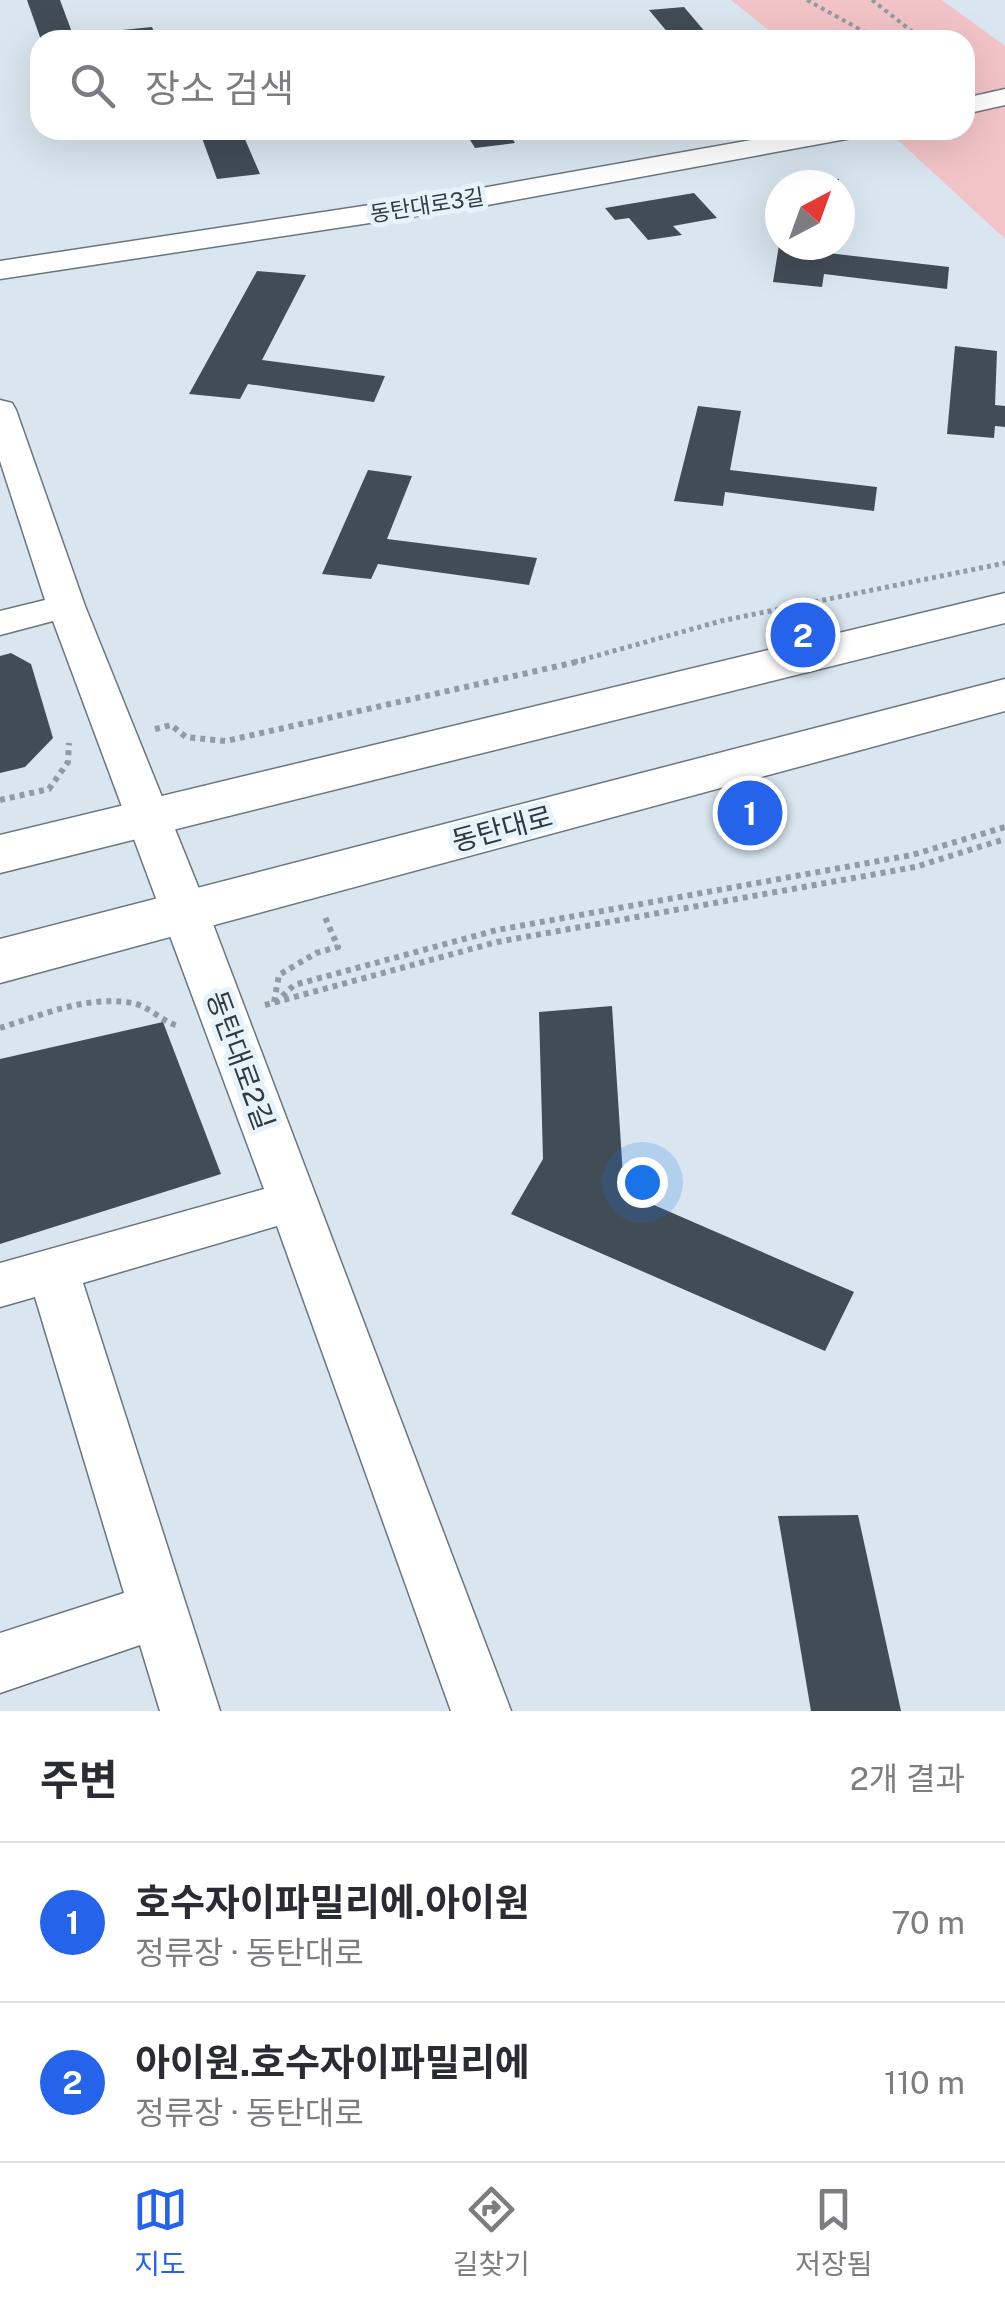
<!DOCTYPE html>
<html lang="ko">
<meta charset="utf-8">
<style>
:root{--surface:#fff;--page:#f7f7f7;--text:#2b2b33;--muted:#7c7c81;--line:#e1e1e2;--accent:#2563eb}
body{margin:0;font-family:"Public Sans","Noto Sans KR",sans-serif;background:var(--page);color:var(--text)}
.compass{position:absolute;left:765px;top:170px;width:90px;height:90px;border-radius:50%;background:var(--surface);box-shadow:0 10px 40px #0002;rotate:41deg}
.you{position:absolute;left:642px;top:1182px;width:35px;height:35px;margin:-25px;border:8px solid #fff;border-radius:50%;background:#1a73e8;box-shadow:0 0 0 15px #1a73e833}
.badge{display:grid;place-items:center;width:65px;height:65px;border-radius:50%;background:var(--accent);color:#fff;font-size:32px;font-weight:700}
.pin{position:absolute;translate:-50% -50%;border:5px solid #fff;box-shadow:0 2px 10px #0006}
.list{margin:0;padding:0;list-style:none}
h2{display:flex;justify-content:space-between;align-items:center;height:130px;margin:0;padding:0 40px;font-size:42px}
h2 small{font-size:32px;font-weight:400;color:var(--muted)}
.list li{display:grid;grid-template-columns:65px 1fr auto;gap:30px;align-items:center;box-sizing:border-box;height:160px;padding:0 40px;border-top:2px solid var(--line)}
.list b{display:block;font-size:38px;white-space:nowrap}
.list p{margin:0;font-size:32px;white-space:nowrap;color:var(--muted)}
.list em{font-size:32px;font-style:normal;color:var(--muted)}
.icon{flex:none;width:55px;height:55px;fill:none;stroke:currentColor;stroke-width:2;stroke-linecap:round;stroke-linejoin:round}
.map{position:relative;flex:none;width:1005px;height:1711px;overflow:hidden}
.search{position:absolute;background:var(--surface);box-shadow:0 10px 40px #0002;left:30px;right:30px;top:30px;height:110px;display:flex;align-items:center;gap:25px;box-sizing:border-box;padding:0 35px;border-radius:30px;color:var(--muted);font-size:38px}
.sheet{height:450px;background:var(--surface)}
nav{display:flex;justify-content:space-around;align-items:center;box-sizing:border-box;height:140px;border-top:2px solid var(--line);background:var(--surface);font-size:28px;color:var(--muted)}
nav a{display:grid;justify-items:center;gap:5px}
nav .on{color:var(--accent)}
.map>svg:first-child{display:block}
</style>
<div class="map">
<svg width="1005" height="1711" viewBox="0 0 1005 1711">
<rect width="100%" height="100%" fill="#d9e6ef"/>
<path fill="#f3c4c7" d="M731,0H942L1005,46V239L887,130H965V40H781Z"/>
<g fill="#424c54">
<path d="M27,0H60L73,35L152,27L157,40H41Z"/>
<path d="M684,7L712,40H674L649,10Z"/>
<path d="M199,130H241L260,174L217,179Z"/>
<path d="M464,130H507L515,143L475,148Z"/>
<path d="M792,176L839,179L838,185H790Z"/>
<path d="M694,193L717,218L673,226L682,235L648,240L629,218L615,220L605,208Z"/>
<path d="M779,245H829L828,253L949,267L947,289L824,274L822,287L773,282Z"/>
<path d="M257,271L306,275L262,360L385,376L374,402L248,384L240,399L189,394Z"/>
<path d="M955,346L997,351L995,405L1005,406V427L995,426L994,438L947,434Z"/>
<path d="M698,406L741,411L730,470L877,487L874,511L725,492L723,506L674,501Z"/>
<path d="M368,470L412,476L387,539L537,558L529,585L378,564L371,579L322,574Z"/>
<path d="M11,653L31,664L53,738L25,767L0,773V656Z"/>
<path d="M612,1006L624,1192L854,1292L825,1351L511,1214L543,1159L539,1012Z"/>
<path d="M163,1022L221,1174L0,1244V1059Z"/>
<path d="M858,1515L901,1711H811L778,1516Z"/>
</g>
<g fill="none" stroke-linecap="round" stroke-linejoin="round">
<defs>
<g id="minor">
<path d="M1005,89V105L965,114V98Z"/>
<path d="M807,130H865L852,138L482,206L0,279V261L482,188Z"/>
<path d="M0,400L12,403L16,410L85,606L208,911L511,1711H451L277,1226L83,1283L220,1711H160L140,1645L0,1693V1633L124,1593L35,1297L0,1307V1263L264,1189L53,621L0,635V611L45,600L0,461Z"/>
</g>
<g id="secondary">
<path d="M1005,593V623L0,873V835Z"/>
<path d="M1005,679V711L0,983V939Z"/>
</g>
</defs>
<use href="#minor" stroke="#6a767e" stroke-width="3"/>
<use href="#secondary" stroke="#6a767e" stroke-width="3"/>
<g stroke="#929ba2" stroke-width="4" stroke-dasharray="4 4" stroke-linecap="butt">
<path d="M807,0L879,40"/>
<path d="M872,0L923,40"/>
</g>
<path stroke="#929ba2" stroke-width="5" stroke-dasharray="4 4" stroke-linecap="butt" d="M574,662L721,621L1005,563"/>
<g stroke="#929ba2" stroke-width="6" stroke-dasharray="5 5" stroke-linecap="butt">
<path d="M155,729L171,725L186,737L226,741L585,660"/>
<path d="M0,800L49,789L68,762L69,743"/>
<path d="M274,1002L279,975L316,953L338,947L325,917"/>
<path d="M275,1003L294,985L497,930L912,855L1005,827"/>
<path d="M265,1005L497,942L915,867L1005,839"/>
<path d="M0,1028C42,1015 87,995 132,1003C150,1006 164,1024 180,1026"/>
</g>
<use href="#minor" fill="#fff" fill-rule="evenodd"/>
<use href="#secondary" fill="#fff" fill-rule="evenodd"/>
</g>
<g text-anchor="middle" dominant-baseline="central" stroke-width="10" stroke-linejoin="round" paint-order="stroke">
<g font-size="22" fill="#34393c" stroke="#e6f3fc">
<text transform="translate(427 205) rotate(-9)">동탄대로3길</text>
</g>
<g font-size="28" fill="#34393c" stroke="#e6f3fc">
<text transform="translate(502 828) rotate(-15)">동탄대로</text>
<text transform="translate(241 1060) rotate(70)">동탄대로2길</text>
</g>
</g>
</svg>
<svg class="compass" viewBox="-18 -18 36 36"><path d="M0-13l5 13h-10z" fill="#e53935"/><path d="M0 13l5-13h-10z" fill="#7c7c81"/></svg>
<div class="you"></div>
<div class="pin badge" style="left:750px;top:813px">1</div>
<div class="pin badge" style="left:803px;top:635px">2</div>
<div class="search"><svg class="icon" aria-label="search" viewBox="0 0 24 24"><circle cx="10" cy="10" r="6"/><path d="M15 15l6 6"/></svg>장소 검색</div>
</div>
<section class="sheet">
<h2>주변<small>2개 결과</small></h2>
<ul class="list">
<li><span class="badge">1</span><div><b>호수자이파밀리에.아이원</b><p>정류장 · 동탄대로</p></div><em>70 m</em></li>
<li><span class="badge">2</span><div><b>아이원.호수자이파밀리에</b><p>정류장 · 동탄대로</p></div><em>110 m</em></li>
</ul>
</section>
<nav>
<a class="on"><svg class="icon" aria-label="map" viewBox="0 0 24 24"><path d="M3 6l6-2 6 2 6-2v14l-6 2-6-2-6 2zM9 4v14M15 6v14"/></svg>지도</a>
<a><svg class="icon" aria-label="directions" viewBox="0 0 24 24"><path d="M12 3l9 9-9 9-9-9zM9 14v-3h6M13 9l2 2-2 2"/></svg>길찾기</a>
<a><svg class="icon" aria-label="saved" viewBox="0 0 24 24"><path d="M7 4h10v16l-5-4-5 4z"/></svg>저장됨</a>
</nav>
